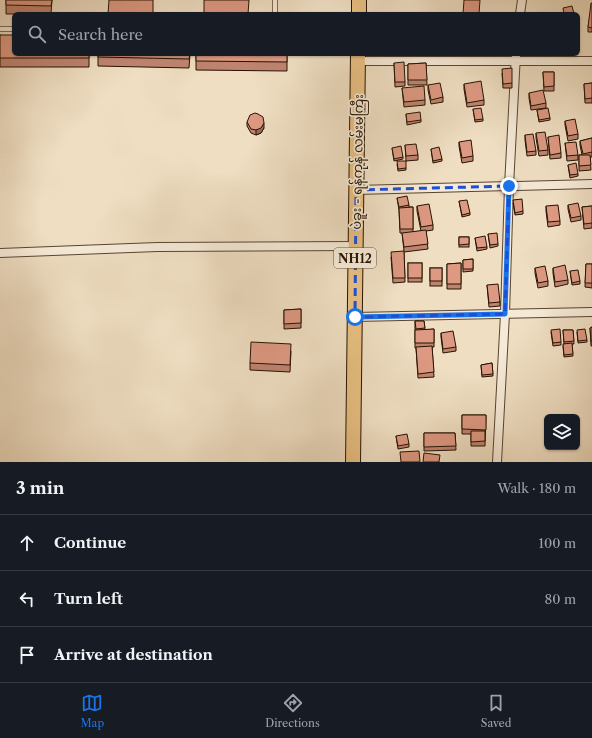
<!DOCTYPE html>
<meta charset="utf-8">
<style>
:root{--surface:#171b24;--page:#20242c;--text:#f1f3f6;--muted:#9ea1a6;--line:#363941;--accent:#1a73e8}
body{margin:0;font-family:"Libre Caslon Text","Noto Sans Myanmar",serif;background:var(--page);color:var(--text)}
.controls{position:absolute;right:12px;bottom:12px;display:grid;overflow:hidden;border-radius:6px;box-shadow:0 1px 3px #0004}
.controls button{width:36px;height:36px;display:grid;place-items:center;padding:0;border:0;border-bottom:1px solid var(--line);background:var(--surface);color:var(--text);font:20px sans-serif}
.stop{position:absolute;width:12px;height:12px;margin:-9px;border:3px solid #1a73e8;border-radius:50%;background:#fff}
.stop.end{background:#1a73e8;border-color:#fff;box-shadow:0 1px 4px #0008}
.list{margin:0;padding:0;list-style:none}
h2{display:flex;justify-content:space-between;align-items:center;height:52px;margin:0;padding:0 16px;font-size:17px}
h2 small{font-size:13px;font-weight:400;color:var(--muted)}
.list li{display:grid;grid-template-columns:26px 1fr auto;gap:12px;align-items:center;box-sizing:border-box;height:56px;padding:0 16px;border-top:1px solid var(--line)}
.list b{display:block;font-size:15px;white-space:nowrap}
.list em{font-size:13px;font-style:normal;color:var(--muted)}
.icon{flex:none;width:22px;height:22px;fill:none;stroke:currentColor;stroke-width:2;stroke-linecap:round;stroke-linejoin:round}
.map{position:relative;flex:none;width:592px;height:462px;overflow:hidden}
.search{position:absolute;background:var(--surface);box-shadow:0 1px 3px #0004;left:12px;right:12px;top:12px;height:44px;display:flex;align-items:center;gap:10px;box-sizing:border-box;padding:0 14px;border-radius:6px;color:var(--muted);font-size:15px}
.sheet{height:220px;background:var(--surface)}
nav{display:flex;justify-content:space-around;align-items:center;box-sizing:border-box;height:56px;border-top:1px solid var(--line);background:var(--surface);font-size:11px;color:var(--muted)}
nav a{display:grid;justify-items:center;gap:2px}
nav .on{color:var(--accent)}
.map>svg:first-child{display:block}
</style>
<div class="map">
<svg width="592" height="462" viewBox="0 0 592 462">
<rect width="100%" height="100%" fill="#efdec2"/>
<filter id="stains"><feTurbulence type="fractalNoise" baseFrequency=".005" numOctaves="4"/><feColorMatrix values="0 0 0 0 .2 0 0 0 0 .09 0 0 0 0 .02 0 0 0 .5 -.17"/></filter>
<radialGradient id="worn" r=".72"><stop offset=".6" stop-color="#630" stop-opacity="0"/><stop offset="1" stop-color="#630" stop-opacity=".3"/></radialGradient>
<g fill="none" stroke-linecap="round" stroke-linejoin="round">
<defs>
<g id="service">
<path d="M275,14V0"/>
<path d="M0,29H14"/>
</g>
<g id="minor">
<path d="M520,14L522,0"/>
<path d="M358,61H592"/>
<path d="M356,190L592,184"/>
<path d="M0,253L157,247L356,246"/>
<path d="M355,317L592,312"/>
<path d="M497,462L505,314L509,186L516,54"/>
</g>
<g id="trunk">
<path d="M359,14V0"/>
<path d="M353,462L358,54"/>
</g>
</defs>
<use href="#service" stroke="#584531" stroke-width="5.5"/>
<use href="#minor" stroke="#584531" stroke-width="10"/>
<use href="#trunk" stroke="#261201" stroke-width="16"/>
<use href="#service" stroke="#f5ead7" stroke-width="4"/>
<use href="#minor" stroke="#f5ead7" stroke-width="8"/>
<use href="#trunk" stroke="#e8bf81" stroke-width="14"/>
</g>
<g fill="#be8470" stroke="#261201">
<path d="M6,0H52L51,14H6Z"/>
<path d="M592,3V32H588V27Z"/>
<path d="M0,35L89,54V67H0Z"/>
<path d="M98,54H190L189,68L98,66Z"/>
<path d="M196,54H287V71L196,70Z"/>
<path d="M394,63L405,82V86L395,87Z"/>
<path d="M426,63L427,85H408V64Z"/>
<path d="M543,72H554V91H544Z"/>
<path d="M502,73L512,83V88H503Z"/>
<path d="M592,83V103H585L584,84Z"/>
<path d="M464,84L484,100V105L467,107L464,89Z"/>
<path d="M428,85L443,97V102L431,104L428,90Z"/>
<path d="M402,88L425,100V105L404,107Z"/>
<path d="M529,93L546,103V108L531,110L529,98Z"/>
<path d="M473,109L483,119V121L475,122Z"/>
<path d="M537,110L550,118V120L539,122Z"/>
<path d="M406,114L421,120V122L407,125Z"/>
<path d="M565,121L578,134V139L568,141L565,125Z"/>
<path d="M247,122L264,128L261,133L256,135L251,133L247,126Z"/>
<path d="M536,133L548,150V155L539,156L536,138Z"/>
<path d="M525,135L536,151V155L527,156L525,140Z"/>
<path d="M548,137L561,153V158L550,159Z"/>
<path d="M592,138V157H590L591,170L579,171V155H582L580,145V141Z"/>
<path d="M459,142L473,156V161L462,163L459,146Z"/>
<path d="M565,143L578,155V160L567,161Z"/>
<path d="M405,145L418,155V160L406,161Z"/>
<path d="M392,148L403,157V159L394,161Z"/>
<path d="M431,149L442,159V161L433,163Z"/>
<path d="M397,164L406,168V170L398,171Z"/>
<path d="M568,165L578,174V176L570,178Z"/>
<path d="M397,198L409,205V207H413V232L421,231L417,211V206L433,225V230L426,231L428,249L404,252L405,282L393,283L391,257L404,251L402,233H400L399,210Z"/>
<path d="M459,201L470,213V215L462,217Z"/>
<path d="M513,203L523,211V214L515,215Z"/>
<path d="M568,205L581,216V220L571,222L568,209Z"/>
<path d="M546,206L560,221V225L548,227L546,211Z"/>
<path d="M592,206V228L584,229L582,207Z"/>
<path d="M488,234L498,244V246L490,248Z"/>
<rect x="459" y="237" width="10" height="10"/>
<path d="M475,238L487,247V249L477,251Z"/>
<path d="M473,259V271L463,272V260Z"/>
<rect x="408" y="263" width="14" height="19"/>
<path d="M461,263V289H447V264Z"/>
<path d="M586,264H592V288L585,287Z"/>
<rect x="430" y="268" width="12" height="18"/>
<path d="M535,268L548,281V286L538,288L535,273Z"/>
<path d="M553,268L568,280V284L555,287L553,273Z"/>
<path d="M570,271L580,281V284L572,285Z"/>
<path d="M487,285L500,302V306L489,307Z"/>
<path d="M301,309V328L284,329V310Z"/>
<path d="M415,321H424L425,330L434,329V347H432L434,377L418,378L416,348H415Z"/>
<path d="M592,327V346H591L590,328Z"/>
<path d="M563,330H573L574,344H572L573,356L564,357L563,346L564,344Z"/>
<path d="M551,332L561,342V345L553,346Z"/>
<path d="M577,332L587,340V342L578,343Z"/>
<path d="M441,333L456,347V351L443,353L441,337Z"/>
<path d="M291,351L290,372L250,370V363Z"/>
<path d="M492,363L493,376L482,377L481,365Z"/>
<path d="M462,415H486L485,446H471V434H462Z"/>
<path d="M424,433H455L456,450L424,451Z"/>
<path d="M396,436L409,444V447L398,449Z"/>
</g>
<path fill="#9b6b5b" stroke="#261201" d="M264,123V128L261,133L256,135V130Z"/>
<g fill="#dd9982" stroke="#261201">
<path d="M6,0H52L51,6L6,5Z"/>
<path d="M109,0H153V14H108Z"/>
<path d="M204,0H249L248,14H204Z"/>
<path d="M464,0H480L479,14H463Z"/>
<path d="M591,3H592V28L588,27Z"/>
<path d="M572,6L574,14H564L563,8Z"/>
<path d="M0,35H14V54H89V58H0Z"/>
<path d="M98,54H190L189,59L98,57Z"/>
<path d="M196,54H287V62L196,61Z"/>
<path d="M404,62L405,82H395L394,63Z"/>
<path d="M426,63L427,80H408V64Z"/>
<path d="M512,68V83L503,84L502,69Z"/>
<path d="M543,72H554V86L544,87Z"/>
<path d="M481,81L484,100L467,103L464,84Z"/>
<path d="M440,83L443,97L431,100L428,85Z"/>
<path d="M592,83V98L585,99L584,84Z"/>
<path d="M424,86L425,100L404,102L402,88Z"/>
<path d="M543,90L546,103L531,106L529,93Z"/>
<path d="M481,108L483,119L475,120L473,109Z"/>
<path d="M548,108L550,118L539,120L537,110Z"/>
<path d="M420,112L421,120L407,122L406,114Z"/>
<path d="M255,113L258,114L263,117L264,123L261,128L256,130L251,129L247,122L250,115Z"/>
<path d="M575,119L578,134L568,136L565,121Z"/>
<path d="M545,132L548,150L539,151L536,133Z"/>
<path d="M533,134L536,151L527,152L525,135Z"/>
<path d="M559,135L561,153L550,155L548,137Z"/>
<path d="M592,138V152L583,154L580,141Z"/>
<path d="M471,140L473,156L462,158L459,142Z"/>
<path d="M576,142L578,155L567,156L565,143Z"/>
<path d="M416,144L418,155L406,156L405,145Z"/>
<path d="M401,146L403,157L394,159L392,148Z"/>
<path d="M439,147L442,159L433,161L431,149Z"/>
<path d="M579,155H590L591,165L579,166Z"/>
<path d="M397,161H406V168L398,169Z"/>
<path d="M576,163L578,174L570,175L568,165Z"/>
<path d="M407,196L409,205L399,207L397,198Z"/>
<path d="M522,199L523,211L515,213L513,200Z"/>
<path d="M467,200L470,213L462,215L459,201Z"/>
<path d="M578,203L581,216L571,218L568,205Z"/>
<path d="M429,204L433,225L421,227L417,206Z"/>
<path d="M558,205L560,221L548,222L546,206Z"/>
<path d="M592,206V223L584,224L582,207Z"/>
<path d="M413,207V229H400L399,208Z"/>
<path d="M426,230L428,244L404,247L402,233Z"/>
<path d="M497,233L498,244L490,245L488,234Z"/>
<path d="M485,236L487,247L477,248L475,238Z"/>
<path d="M459,237H469V244L459,245Z"/>
<path d="M404,251L405,278H393L391,252Z"/>
<path d="M473,259V269H463V260Z"/>
<rect x="408" y="263" width="14" height="15"/>
<path d="M461,263V284H447V264Z"/>
<path d="M586,264H592V283H585Z"/>
<path d="M565,265L568,280L555,282L553,268Z"/>
<path d="M545,266L548,281L538,283L535,268Z"/>
<rect x="430" y="268" width="12" height="13"/>
<path d="M578,270L580,281L572,283L570,271Z"/>
<path d="M498,284L500,302L489,303L487,285Z"/>
<path d="M301,309V323L284,324V310Z"/>
<path d="M415,321H424L425,328L416,329Z"/>
<path d="M592,327V341H591L590,328Z"/>
<path d="M434,329V343H415V330Z"/>
<path d="M560,329L561,342L553,343L551,330Z"/>
<path d="M585,329L587,340L578,341L577,330Z"/>
<path d="M563,330H573L574,341L564,342Z"/>
<path d="M453,331L456,347L443,349L441,333Z"/>
<path d="M251,342L291,344L290,365L250,363Z"/>
<path d="M572,343L573,354L564,355L563,344Z"/>
<path d="M432,346L434,372L418,374L416,347Z"/>
<path d="M492,363L493,374L482,375L481,365Z"/>
<path d="M462,415H486V430L462,429Z"/>
<path d="M471,431H485V441L471,442Z"/>
<path d="M424,433H455L456,446L424,447Z"/>
<path d="M407,434L409,444L398,446L396,436Z"/>
<path d="M419,451L420,462H401L400,452Z"/>
<path d="M424,453L440,455L439,462H423Z"/>
</g>
<g fill="none" stroke-linecap="round" stroke-linejoin="round">
<path stroke="#1a73e8" stroke-width="5" d="M355,317L505,314L509,186"/>
</g>
<path fill="none" stroke="#1d4ed8" stroke-width="3" stroke-dasharray="8 5" stroke-linejoin="round" d="M509,186L505,314L355,317L356,190Z"/>
<g text-anchor="middle" dominant-baseline="central" stroke-width="3.5" stroke-linejoin="round" paint-order="stroke">
<rect fill="#f5ead7" stroke="#645341" stroke-width="1" x="334" y="248" width="42" height="20" rx="3"/>
<g font-size="12" font-weight="bold" fill="#261201">
<text x="355" y="258">NH12</text>
</g>
<g font-size="13" fill="#261201" stroke="#f5ead7">
<text transform="translate(357 162) rotate(-89)">ပဲခူး - ရန်ကုန် လမ်းမကြီး</text>
</g>
</g>
<rect width="100%" height="100%" filter="url(#stains)"/>
<rect width="100%" height="100%" fill="url(#worn)"/>
</svg>
<div class="controls">
<button><svg class="icon" aria-label="layers" viewBox="0 0 24 24"><path d="M12 4l9 5-9 5-9-5zM3 14l9 5 9-5"/></svg></button>
</div>
<div class="stop" style="left:355px;top:317px"></div>
<div class="stop end" style="left:509px;top:186px"></div>
<div class="search"><svg class="icon" aria-label="search" viewBox="0 0 24 24"><circle cx="10" cy="10" r="6"/><path d="M15 15l6 6"/></svg>Search here</div>
</div>
<section class="sheet">
<h2>3 min<small>Walk · 180 m</small></h2>
<ul class="list">
<li><svg class="icon" aria-label="ahead" viewBox="0 0 24 24"><path d="M12 20V5M6 11l6-6 6 6"/></svg><div><b>Continue</b></div><em>100 m</em></li>
<li><svg class="icon" aria-label="left" viewBox="0 0 24 24"><path d="M17 20v-9H6M10 6l-5 5 5 5"/></svg><div><b>Turn left</b></div><em>80 m</em></li>
<li><svg class="icon" aria-label="arrive" viewBox="0 0 24 24"><path d="M6 21V4h12l-3 4 3 4H6"/></svg><div><b>Arrive at destination</b></div></li>
</ul>
</section>
<nav>
<a class="on"><svg class="icon" aria-label="map" viewBox="0 0 24 24"><path d="M3 6l6-2 6 2 6-2v14l-6 2-6-2-6 2zM9 4v14M15 6v14"/></svg>Map</a>
<a><svg class="icon" aria-label="directions" viewBox="0 0 24 24"><path d="M12 3l9 9-9 9-9-9zM9 14v-3h6M13 9l2 2-2 2"/></svg>Directions</a>
<a><svg class="icon" aria-label="saved" viewBox="0 0 24 24"><path d="M7 4h10v16l-5-4-5 4z"/></svg>Saved</a>
</nav>
